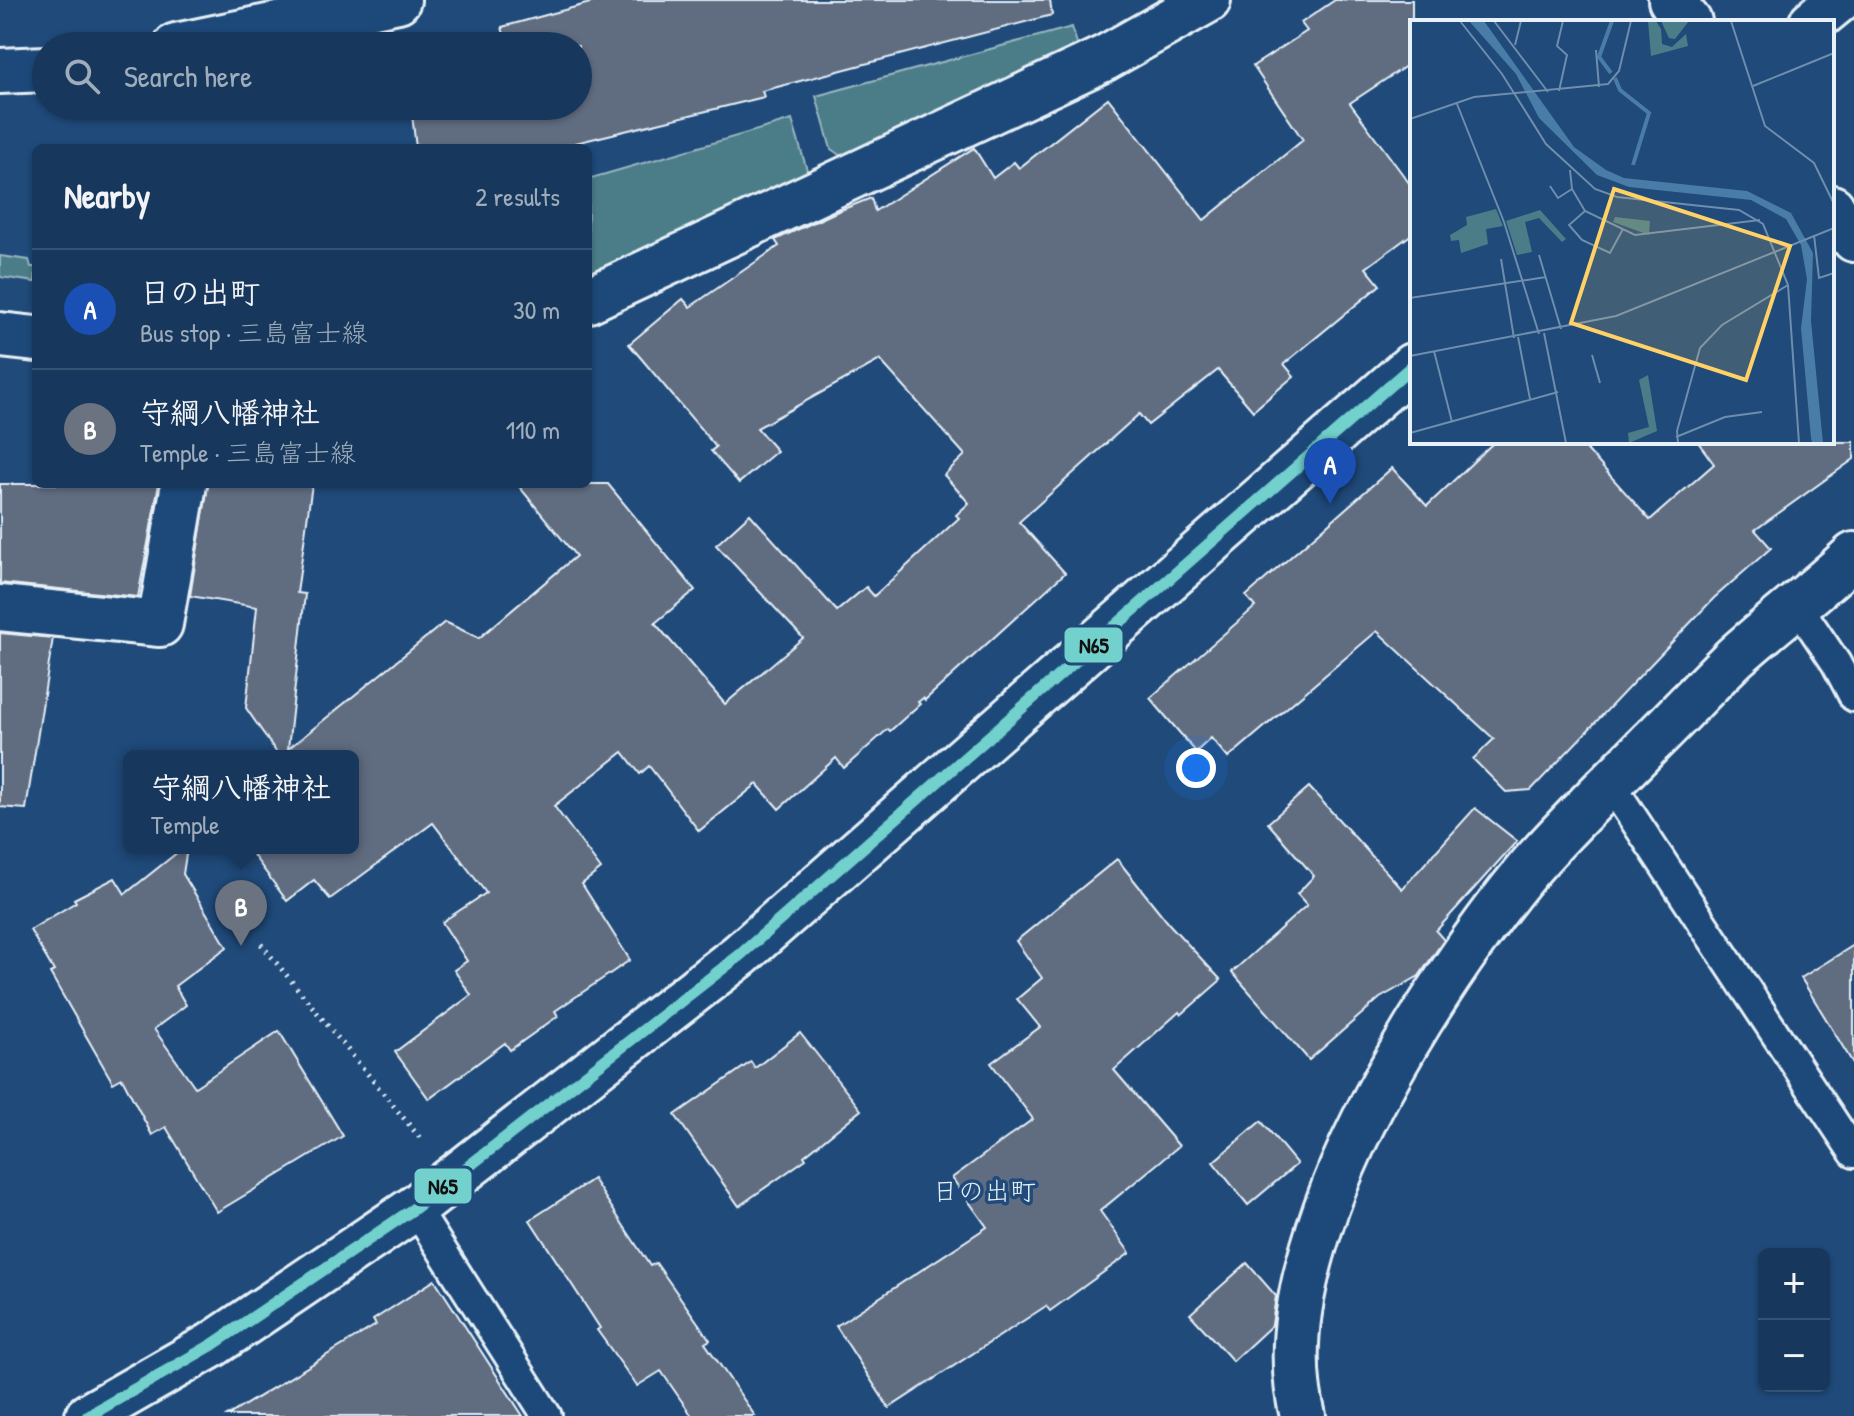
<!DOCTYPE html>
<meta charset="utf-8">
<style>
:root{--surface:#17385c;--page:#244365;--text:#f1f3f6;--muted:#9eacbb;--line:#365272;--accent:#90b9f0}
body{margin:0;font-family:"Patrick Hand","Klee One",sans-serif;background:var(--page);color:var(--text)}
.controls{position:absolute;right:24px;bottom:24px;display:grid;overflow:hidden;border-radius:12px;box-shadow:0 2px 6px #0004}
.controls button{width:72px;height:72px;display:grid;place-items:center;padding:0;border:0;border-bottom:2px solid var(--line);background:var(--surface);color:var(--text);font:40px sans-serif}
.you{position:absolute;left:1196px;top:768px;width:28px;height:28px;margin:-20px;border:6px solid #fff;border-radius:50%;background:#1a73e8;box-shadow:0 0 0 12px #1a73e833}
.badge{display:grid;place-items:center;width:52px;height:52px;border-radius:50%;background:var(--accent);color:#fff;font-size:26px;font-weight:700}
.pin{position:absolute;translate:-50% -66px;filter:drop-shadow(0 2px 4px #0008)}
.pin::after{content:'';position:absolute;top:42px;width:28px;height:24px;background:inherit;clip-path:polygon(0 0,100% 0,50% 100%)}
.popup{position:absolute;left:123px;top:750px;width:236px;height:104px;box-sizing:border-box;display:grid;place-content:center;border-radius:12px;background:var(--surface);filter:drop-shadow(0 2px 6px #0005);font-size:26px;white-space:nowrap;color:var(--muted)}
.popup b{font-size:30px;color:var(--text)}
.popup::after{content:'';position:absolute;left:50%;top:100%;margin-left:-16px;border:16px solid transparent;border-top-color:var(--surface)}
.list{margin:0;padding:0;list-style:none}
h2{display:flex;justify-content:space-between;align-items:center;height:104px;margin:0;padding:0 32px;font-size:34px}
h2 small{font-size:26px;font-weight:400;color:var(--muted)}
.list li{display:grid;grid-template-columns:52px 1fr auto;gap:24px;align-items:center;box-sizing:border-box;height:120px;padding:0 32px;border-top:2px solid var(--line)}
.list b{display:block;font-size:30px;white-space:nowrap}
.list p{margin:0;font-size:26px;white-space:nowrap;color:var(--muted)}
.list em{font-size:26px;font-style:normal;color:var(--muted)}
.icon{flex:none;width:44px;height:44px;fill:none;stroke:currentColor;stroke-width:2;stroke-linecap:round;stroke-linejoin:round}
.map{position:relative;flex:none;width:1854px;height:1416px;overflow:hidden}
.search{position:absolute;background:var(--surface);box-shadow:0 2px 6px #0004;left:32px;top:32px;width:560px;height:88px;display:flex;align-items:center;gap:20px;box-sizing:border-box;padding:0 28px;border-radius:44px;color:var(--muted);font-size:30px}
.panel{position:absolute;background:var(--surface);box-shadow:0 2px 6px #0004;left:32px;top:144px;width:560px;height:344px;border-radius:12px}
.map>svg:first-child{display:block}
</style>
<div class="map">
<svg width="1854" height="1416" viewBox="0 0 1854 1416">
<rect width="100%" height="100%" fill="#1f4a7a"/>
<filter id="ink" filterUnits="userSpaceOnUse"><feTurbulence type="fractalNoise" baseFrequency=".0125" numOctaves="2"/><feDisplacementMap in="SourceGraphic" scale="16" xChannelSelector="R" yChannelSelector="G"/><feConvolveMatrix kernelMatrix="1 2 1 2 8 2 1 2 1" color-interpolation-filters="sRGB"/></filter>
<g filter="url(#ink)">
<g fill="#4b7d89" stroke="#9ab7c0" stroke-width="2">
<path d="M1072,27L1082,60L848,161L831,149L816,96Z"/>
<path d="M792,120L810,180L588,287V179Z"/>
<path d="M0,256L29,260L31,267H36L35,282L0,277Z"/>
</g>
<g fill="#606c80" stroke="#e8f1f8" stroke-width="2">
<path d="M601,0H1050L1052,15L762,91L764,97L555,148H416L411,106H578V46H507L502,27Z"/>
<path d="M1335,0H1412V62L1350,103L1412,187V234L1366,268L1380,285L1284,364L1294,376L1253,411L1218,370L1148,425L1139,414L1019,522L1065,573L925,700L923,698L918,702L920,704L890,731L888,729L844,768L836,758L779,809L757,784L699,831L649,766L640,774L623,752L554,806L601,869L582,884L630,960L555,1011L558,1016L510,1050L505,1043L429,1099L395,1052L471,995L454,970L467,961L442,922L486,893L433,823L330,899L314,880L287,901L248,848H353V756H279L246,708L257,607L190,596L208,484H312L297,593L305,594L288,749L445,622L479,638L576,556L517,484H608L695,590L655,623L725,704L803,638L716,545L750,514L837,611L866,587L874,596L959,518L956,515L969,503L944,475L965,455L880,360L757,428L777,451L739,483L711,451L716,447L629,344L683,299L690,307L779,246L775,240L836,212L871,198L875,211L974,148L993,178L1014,162L1019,168L1108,98L1204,220L1303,140L1253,66L1307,31L1301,23Z"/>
<path d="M1494,442H1580L1650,520L1714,464L1698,442H1854V459L1755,530L1771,548L1714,598L1531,790L1506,792L1473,759L1494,739L1377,631L1228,758L1211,738L1196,752L1150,698L1255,607L1246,596L1392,468L1427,506Z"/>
<path d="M0,484H159L138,597L0,583Z"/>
<path d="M0,633L53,638L26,809L0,807Z"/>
<path d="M1309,787L1402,889L1475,808L1517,841L1436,931L1444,940L1419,976L1380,998L1309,1060L1232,972L1307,905L1297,894L1314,876L1268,823Z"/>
<path d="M183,848H187L183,874L227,947L175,986L186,1005L154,1029L195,1087L279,1031L343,1136L217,1212L166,1127L152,1135L122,1078L113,1083L50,973L54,971L30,930L76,902L74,899L115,878L125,894Z"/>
<path d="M1117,859L1170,925L1221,980L1181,1015L1179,1012L1114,1070L1179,1146L1100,1211L1130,1253L1050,1311L1046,1306L889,1408L836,1326L987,1227L952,1178L1033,1119L991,1063L1040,1027L1017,999L1042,978L1016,941Z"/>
<path d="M1854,945V1065L1801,978Z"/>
<path d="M800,1033L861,1110L804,1156L806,1159L739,1206L675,1115L751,1062L755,1068Z"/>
<path d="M1261,1121L1297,1164L1248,1205L1213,1162Z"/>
<path d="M593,1179L650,1266L656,1263L710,1340L705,1343L755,1416H692L661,1371L637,1386L597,1330L600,1328L530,1220Z"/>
<path d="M1247,1263L1276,1296L1272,1325L1233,1361L1190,1314Z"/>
<path d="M435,1280L523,1416H227L376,1325L373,1320Z"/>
</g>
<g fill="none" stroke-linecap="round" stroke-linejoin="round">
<defs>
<g id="service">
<path d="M1797,605L1836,663L1854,697"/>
<path d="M1610,783L1854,1153"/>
<path d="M415,1208L547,1416"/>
</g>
<g id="minor">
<path d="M1671,0L1689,22"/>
<path d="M176,46L398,0"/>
<path d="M0,71L46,69"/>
<path d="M1832,208L1854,239"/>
<path d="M588,300L1105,58L1208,0"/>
<path d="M0,335L36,339"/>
<path d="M0,608L160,624L184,484"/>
<path d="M1303,1416C1285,1348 1303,1274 1326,1209C1349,1143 1383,1081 1420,1021C1452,970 1486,920 1525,873C1564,827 1608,786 1650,743C1679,715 1706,685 1735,657C1774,622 1816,591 1854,555"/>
</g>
<g id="primary">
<path d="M1812,22L1839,0"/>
<path d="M88,1416L212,1345L415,1208L740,955L1412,366"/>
</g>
</defs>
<use href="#service" stroke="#e8f1f8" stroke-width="34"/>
<use href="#minor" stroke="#e8f1f8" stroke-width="50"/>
<use href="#primary" stroke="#e8f1f8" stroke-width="50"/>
<path stroke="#e8f1f8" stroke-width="5" stroke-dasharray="2 6" stroke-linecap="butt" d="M261,944L420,1138"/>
<use href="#service" stroke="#1f4a7a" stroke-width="28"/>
<use href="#minor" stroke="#1f4a7a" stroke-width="44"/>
<use href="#primary" stroke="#1f4a7a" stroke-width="44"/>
<defs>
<path id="bus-1" d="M88,1416L212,1345L415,1208L740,955L1412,366"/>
</defs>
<use href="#bus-1" stroke="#1f4a7a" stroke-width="18"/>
<use href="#bus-1" stroke="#72d0cd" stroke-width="12"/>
</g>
</g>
<g text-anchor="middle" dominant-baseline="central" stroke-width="7" stroke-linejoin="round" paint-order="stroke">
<g font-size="26" fill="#e8f1f8" stroke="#1f4a7a">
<text x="984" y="1190">日の出町</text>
</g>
</g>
<g transform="translate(1410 20)">
<rect width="424" height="424" fill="#1f4a7a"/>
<path d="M238,1H246L251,9L252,24L262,27L276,14L278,26L241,36ZM251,1H279L265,19L259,18ZM86,189L93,206L76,209L78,224L51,233L49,220L41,221L40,215L57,205L56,197ZM130,190L156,219L152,222L129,198L115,202L122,232L107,235L96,201ZM205,197L240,201L239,215L203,202ZM238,355L247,411L219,423L218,413L239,407L229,360Z" fill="#4b7d89"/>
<path d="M59,1H74L164,127L196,150L214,158L337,171L381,193L403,233L401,301L413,423H402L401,418L391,308L397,259L391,225L376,199L341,180L219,167L187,155L129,98L106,54Z" fill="#497ca6"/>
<path fill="none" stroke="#497ca6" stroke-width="4" d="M201,53L189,37L202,1M205,58L210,70L239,93L223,145"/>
<path fill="none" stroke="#6f8dac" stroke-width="2" d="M50,1L92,54L136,124L185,169L207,177L329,190L353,204L378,265L389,423M84,1L138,72M321,1L355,106L404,143L424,184M105,25L111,1M186,30L189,67M343,66L424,33M149,71L157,35L147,26L153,1M47,84L94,202L129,314M0,99L64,77L198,64L209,51L221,1M160,150L162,169L175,191L225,215L350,200M140,166L148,178L162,169M175,191L159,205L172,220L200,233L213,209M404,215L409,258L424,253M129,235L151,309M91,239L104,318M0,278L136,257M134,313L156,423M108,317L120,379M24,331L42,402M182,335L190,363M0,336L206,296L424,208M0,413L148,372M266,417L315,397L352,392M268,423L267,411L290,328L312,305L378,265"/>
<path fill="#ffd166" fill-opacity="0.15" stroke="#ffd166" stroke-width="4" d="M204,169L380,226L336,360L161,303Z"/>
<rect width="424" height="424" fill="none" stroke="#e8f1f8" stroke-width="4"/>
</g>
<g stroke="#1f4a7a" stroke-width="3">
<rect x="1063" y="626" width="61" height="38" rx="8" fill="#72d0cd"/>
<rect x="413" y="1167" width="60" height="38" rx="8" fill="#72d0cd"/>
</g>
<g font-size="22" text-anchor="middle" font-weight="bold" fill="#111">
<text x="1094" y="653">N65</text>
<text x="443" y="1194">N65</text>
</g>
</svg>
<div class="controls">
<button>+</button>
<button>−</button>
</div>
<div class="you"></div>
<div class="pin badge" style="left:1330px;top:504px;background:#1a4fb4">A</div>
<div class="pin badge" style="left:241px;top:946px;background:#6b7280">B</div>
<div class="popup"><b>守綱八幡神社</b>Temple</div>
<div class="search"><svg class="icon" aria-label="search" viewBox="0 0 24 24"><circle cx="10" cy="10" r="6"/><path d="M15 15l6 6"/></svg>Search here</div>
<section class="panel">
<h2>Nearby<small>2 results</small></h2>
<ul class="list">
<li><span class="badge" style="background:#1a4fb4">A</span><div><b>日の出町</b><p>Bus stop · 三島富士線</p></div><em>30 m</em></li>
<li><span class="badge" style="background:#6b7280">B</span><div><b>守綱八幡神社</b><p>Temple · 三島富士線</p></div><em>110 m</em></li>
</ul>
</section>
</div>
